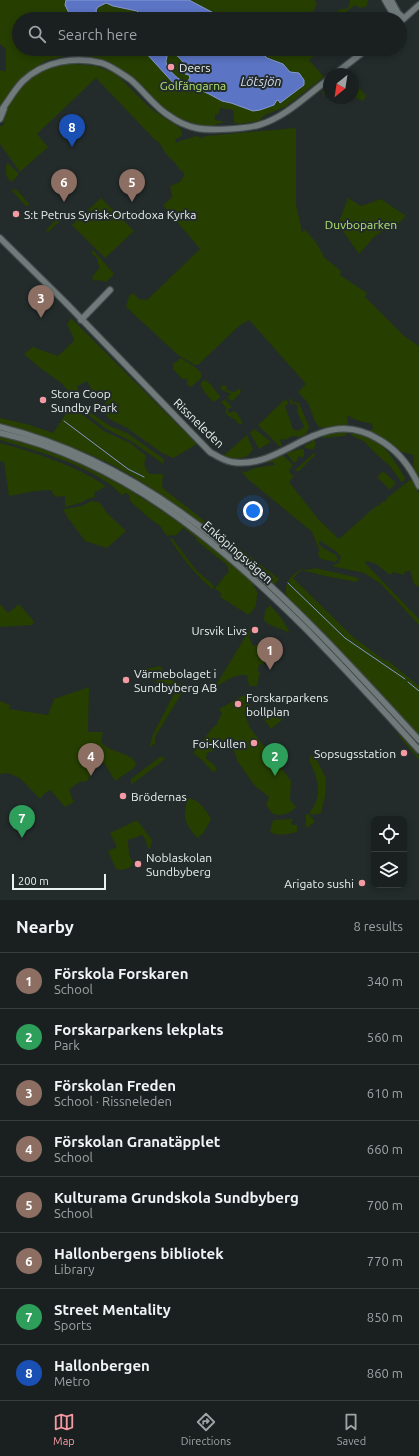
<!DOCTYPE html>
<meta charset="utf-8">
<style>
:root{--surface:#1a2020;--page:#232829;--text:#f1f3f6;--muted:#9fa3a5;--line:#383e3e;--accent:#f49aa2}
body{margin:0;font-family:Ubuntu,sans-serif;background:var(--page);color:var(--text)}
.controls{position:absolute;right:12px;bottom:12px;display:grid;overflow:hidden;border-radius:8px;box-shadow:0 2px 6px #0003}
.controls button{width:36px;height:36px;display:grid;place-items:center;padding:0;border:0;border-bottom:1px solid var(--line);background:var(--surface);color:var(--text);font:20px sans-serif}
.compass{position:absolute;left:323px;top:68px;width:36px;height:36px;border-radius:50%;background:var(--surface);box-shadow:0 2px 6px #0003;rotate:210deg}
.scale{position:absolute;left:12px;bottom:10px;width:94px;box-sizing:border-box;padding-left:4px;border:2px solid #ebf0f0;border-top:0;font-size:11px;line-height:14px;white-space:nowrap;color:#ebf0f0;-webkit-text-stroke:3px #232b2b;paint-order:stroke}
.you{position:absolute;left:253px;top:511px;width:14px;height:14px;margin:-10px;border:3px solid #fff;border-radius:50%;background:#1a73e8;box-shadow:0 0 0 6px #1a73e833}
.badge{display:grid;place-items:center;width:26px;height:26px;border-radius:50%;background:var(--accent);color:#fff;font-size:13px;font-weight:700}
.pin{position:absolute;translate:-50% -33px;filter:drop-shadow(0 1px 2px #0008)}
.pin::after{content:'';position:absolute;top:21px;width:14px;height:12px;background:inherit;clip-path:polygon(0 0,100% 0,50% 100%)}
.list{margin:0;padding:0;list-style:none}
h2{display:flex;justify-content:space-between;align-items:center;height:52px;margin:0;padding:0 16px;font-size:17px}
h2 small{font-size:13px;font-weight:400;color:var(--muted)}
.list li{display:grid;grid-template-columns:26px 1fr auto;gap:12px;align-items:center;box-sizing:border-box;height:56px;padding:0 16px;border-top:1px solid var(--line)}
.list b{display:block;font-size:15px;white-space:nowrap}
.list p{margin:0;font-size:13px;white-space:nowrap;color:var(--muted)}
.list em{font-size:13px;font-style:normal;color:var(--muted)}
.icon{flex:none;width:22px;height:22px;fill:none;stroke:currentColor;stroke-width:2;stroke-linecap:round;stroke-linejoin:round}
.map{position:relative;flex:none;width:419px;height:900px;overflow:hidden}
.search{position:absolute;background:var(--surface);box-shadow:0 2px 6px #0003;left:12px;right:12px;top:12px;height:44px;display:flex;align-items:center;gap:10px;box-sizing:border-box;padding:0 14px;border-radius:22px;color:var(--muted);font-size:15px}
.sheet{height:500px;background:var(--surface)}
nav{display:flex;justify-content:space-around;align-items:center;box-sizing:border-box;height:56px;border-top:1px solid var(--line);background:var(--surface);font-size:11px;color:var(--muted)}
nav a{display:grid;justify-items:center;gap:2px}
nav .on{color:var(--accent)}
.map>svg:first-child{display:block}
</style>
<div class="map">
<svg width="419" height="900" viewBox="0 0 419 900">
<rect width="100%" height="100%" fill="#232b2b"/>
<g fill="#263e00">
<path d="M0,0H315L314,1L317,2L312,16L310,17L304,11L298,19H19V49H299L305,56L313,52L315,49H321V51L309,60L324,77L285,107L265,115L259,121L240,124L234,123L233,110L220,108L219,113L215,115V120L221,121L223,123L216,124L214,127L203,126L176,117L162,108L139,84L121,69L113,64L85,55L65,56L45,61L39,66L22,78L14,87L0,109V71L3,70L6,72V49L0,44Z"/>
<path d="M350,0H368L367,6L361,8L355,5L348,10L345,19H335L338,10L348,8Z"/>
<path d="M74,64L96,66L116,74L150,108L169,121L179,127L182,131V136L176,139L175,142L177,143C182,138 189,140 195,136L203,138L205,136L296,128V204L302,232L305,230L315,241L325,258L341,271L340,275L367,293L365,297L404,336L419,346V478L413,466L414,461L413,455L402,452L369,431L373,429L372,424L356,420L347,415L348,425L326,428L319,427L315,421L308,403L298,392L306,384L249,320L239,326L198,365H195L178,355L126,307L129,296L133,293L139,299L147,300L200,249L163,205L172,197L170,186L180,182L184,175L183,171L180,170C176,164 172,159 167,155C162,150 162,143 155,140L96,78L37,134L48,147L20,172L0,144V126L4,125C3,105 27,75 46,68C55,64 65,65 74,64Z"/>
<path d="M353,79L366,96L363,101L353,96Z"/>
<path d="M326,85L329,86V96L323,94L322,92Z"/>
<path d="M8,163L19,174L12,182C5,178 6,173 6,165Z"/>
<path d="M13,189L18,191L30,205L26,206L12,191Z"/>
<path d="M101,198L134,231L105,258L72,225Z"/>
<path d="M348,198L361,206L381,199L406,216L393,229L383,231L374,237L359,254L338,224Z"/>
<path d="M59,217L62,219L48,232L46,230Z"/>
<path d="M93,250L114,274L106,282L99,280L94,281L92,277L100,267L98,264L97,258L91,253Z"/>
<path d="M71,318L197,444L173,458L162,453L127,428L109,419L105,412L106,402L95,396L87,381L77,386L79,391L72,394L60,382L40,368L24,354L34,346L35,348L58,356L74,341V338L67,325Z"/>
<path d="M181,358L195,367L202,374L201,378L191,387L187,385V379H184L183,380L173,369V364Z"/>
<path d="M204,380L207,381C212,385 215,391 220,396V398L213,402C208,397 203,390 200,384Z"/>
<path d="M224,385L227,387L226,390L234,392L240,388L241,392L233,401L229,400L228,396L231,394L222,390L220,386Z"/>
<path d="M289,397L293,402L299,403L309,427L306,434L300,437L292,436L285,440L282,439L280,440L282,445L280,447L258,425L283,401L287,400L288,404L285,406L293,429L297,431L303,428L304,426L297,412L298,405L290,403Z"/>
<path d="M225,399L232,407L228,409V412L231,413L234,411L236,412L243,423L240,424L237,423L236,420L227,415L225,411L227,409L221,402Z"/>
<path d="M71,406L104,431L130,443L145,455L146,457C143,465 144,468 150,474H163L162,487L165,490L279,579L275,584L273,583L233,545L225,543C189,513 141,478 98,458C67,444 34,433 0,424V418L26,424L53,433Z"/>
<path d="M78,406L82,407L110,426L127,433L164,459L163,464L131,441L106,429L79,408Z"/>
<path d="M254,429L256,430L271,442L259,449L250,433Z"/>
<path d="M342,432H347V434L344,436L322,438L325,435Z"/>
<path d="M350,432C380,436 391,454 405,478L404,481L401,482L391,467L373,451L365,442L351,435Z"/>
<path d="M247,435L253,449C246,461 236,459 223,456Z"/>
<path d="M0,436C21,442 43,448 63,456C116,479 164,510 208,545C226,558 248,573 258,593L257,595L256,606L250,614H247L220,597L221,593L217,590H215L216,587L229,571L227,565L197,541L195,537L183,528L175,536L172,535L167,536L160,526L149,518L130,501L129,495L126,493L122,495C117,491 113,486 108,483C78,462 34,450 0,440Z"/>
<path d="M314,440L316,443L314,450L303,447Z"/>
<path d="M0,443C37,453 74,465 106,486L94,493L95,497L88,499L80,503L65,507V496L55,497L51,490L35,491L9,496L4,462L0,461Z"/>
<path d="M300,449H304V456L302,458L299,456L296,462H293L286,453Z"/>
<path d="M314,453L316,454L299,471H294Z"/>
<path d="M282,454L293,465L289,470L290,473L294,476L289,482L319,520L339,539L376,506H378L382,502H385L387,498L411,479L414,482L419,494V587L414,584L410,571H405L404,575L393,572L390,575L376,564L367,561L365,563L419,619V625L381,584L364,573L331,566L338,563L341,557C336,549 327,547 320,540L319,544L323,548L336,555L338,559L335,562L321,559L318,555L319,549L312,532L248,479L241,471L246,472L254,468L275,465L273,462L262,463Z"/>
<path d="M383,471L396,483L390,490L377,477Z"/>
<path d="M91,501L99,502L107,513L126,531L107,548L85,541L68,518L63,509L82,506Z"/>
<path d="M172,538L196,570L212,584L214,587L212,589C195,574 182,558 170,539Z"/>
<path d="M315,568L355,577L359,579L357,582L325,576L301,570L293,578L352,636L385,661L387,660L419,686V736L333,643L287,597C283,584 290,576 301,569L307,570Z"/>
<path d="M0,604L8,613L19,604L34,621L32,625L0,627Z"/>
<path d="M270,605L282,619L290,633L268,624L264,620L265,611Z"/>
<path d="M250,629H252L249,637L253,646L261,644L263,651L279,657L277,660L266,658L263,665L259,664L258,672H260L257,686H249L247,675C235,674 227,680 217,686L216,685Z"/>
<path d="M160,666L169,679L186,686L155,737V743L149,748L153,734L175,692L156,683L157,677L136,671Z"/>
<path d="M89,687L88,732H103L101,742C110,753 128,751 136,763L134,768L115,781L105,764L99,760L87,781L79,782L69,790L74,802L65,807L50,790L44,794L40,799L20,778L8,773L0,774V701L10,705L9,709L48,715L54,699Z"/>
<path d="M244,695L250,705V709L244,712L250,728L289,778L291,782L290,800L296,807C291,813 280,818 272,813C270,811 268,807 266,805L269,797L255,786L238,762L230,741L222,742L213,749V751L207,753L206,758L214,765L217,770L213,772L203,761L193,753L213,727L218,724L217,722L222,714L219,709Z"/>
<path d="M261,709C269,710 276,715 282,720L271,729L262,717L260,711Z"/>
<path d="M399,734L419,756V760L398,735Z"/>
<path d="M314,755L326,778L325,796L321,813L311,815L310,812C324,793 317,778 309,760L310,756Z"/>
<path d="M161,756L165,759L131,785V779Z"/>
<path d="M187,798C198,798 206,810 211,819L204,832L198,838C194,836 185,822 185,818C184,814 187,803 187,798Z"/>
<path d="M306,814H309L315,822L306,828Z"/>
<path d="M293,819L291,823L292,825H297V832C289,834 277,837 270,832L273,820Z"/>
<path d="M137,820L152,840L150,849L147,847L146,840L142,835L128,840L129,855L133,862L131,867L122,870L116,869L108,851L117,847L110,833Z"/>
</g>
<g fill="#5b74c4" stroke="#8699d1">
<path d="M66,0H189L225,19H137L138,17L139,13L137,11L113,6L106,3L98,7L96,10L97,15C107,18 118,15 127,19H72L65,5Z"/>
<path d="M137,49C150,49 156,48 167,55C167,58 166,60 166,62C166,69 181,83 187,82L190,78L189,75L185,74L187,70C184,63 180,57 174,54C171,52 168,52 165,49H258L267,58L283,64L290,72L299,73L304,80V85L280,103L279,101L277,100L274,105L260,110L253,111L231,103L222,101L209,94L196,88L176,86L145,52Z"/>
</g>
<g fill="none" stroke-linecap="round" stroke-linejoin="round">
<g stroke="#8699d1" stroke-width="1">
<path d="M64,421L128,469L144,477"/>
<path d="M288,583L345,638L405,679"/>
<path d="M408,682L419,691"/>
</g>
<defs>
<g id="secondary">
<path d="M385,0L396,19"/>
<path d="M391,0L398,13L404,18"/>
<path d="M400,22L419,5"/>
<path d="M335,74L367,49"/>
<path d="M0,112C8,102 14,90 23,81C44,61 75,56 102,63C113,67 122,74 131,80C145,92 155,108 171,117C178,122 187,126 196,128C210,131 245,129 259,125C286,117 307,95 329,79"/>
<path d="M0,119L4,109"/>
<path d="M0,238L65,302L210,452C217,456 224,461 232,462C284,471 320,404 378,439C398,450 410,466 419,486"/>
<path d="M81,320L110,290"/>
<path d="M0,427C178,471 300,611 419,740"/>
<path d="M0,433C123,461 220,543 307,630C345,669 382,709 419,750"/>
</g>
</defs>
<use href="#secondary" stroke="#424949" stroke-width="8"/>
<use href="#secondary" stroke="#717a7b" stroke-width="5.5"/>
</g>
<g fill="#f49aa2" stroke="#232b2b" stroke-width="1.5">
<circle cx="171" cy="67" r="4"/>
<circle cx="16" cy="214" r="4"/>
<circle cx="43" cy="400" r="4"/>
<circle cx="255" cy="630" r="4"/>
<circle cx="126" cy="680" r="4"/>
<circle cx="238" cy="704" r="4"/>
<circle cx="254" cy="743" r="4"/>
<circle cx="404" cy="753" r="4"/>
<circle cx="123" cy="796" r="4"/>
<circle cx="138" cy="864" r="4"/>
<circle cx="362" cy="883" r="4"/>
</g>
<g text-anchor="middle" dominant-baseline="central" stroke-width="4" stroke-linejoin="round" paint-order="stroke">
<g font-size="12" fill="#ebf0f0" stroke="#232b2b" text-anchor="start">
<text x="179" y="67">Deers</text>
<text x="24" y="214">S:t Petrus Syrisk-Ortodoxa Kyrka</text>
<text x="51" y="393">Stora Coop<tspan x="51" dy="14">Sundby Park</tspan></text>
<text x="247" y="630" text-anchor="end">Ursvik Livs</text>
<text x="134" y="673">Värmebolaget i<tspan x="134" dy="14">Sundbyberg AB</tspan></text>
<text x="246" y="697">Forskarparkens<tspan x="246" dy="14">bollplan</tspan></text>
<text x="246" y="743" text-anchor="end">Foi-Kullen</text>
<text x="396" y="753" text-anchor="end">Sopsugsstation</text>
<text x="131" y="796">Brödernas</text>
<text x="146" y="857">Noblaskolan<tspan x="146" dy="14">Sundbyberg</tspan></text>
<text x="354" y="883" text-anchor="end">Arigato sushi</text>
</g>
<g font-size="12" fill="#b0e571" stroke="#232b2b">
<text x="193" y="85">Golfängarna</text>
<text x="361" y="224">Duvboparken</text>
</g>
<g font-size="12" fill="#ebf0f0" stroke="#232b2b">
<text transform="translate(199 423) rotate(44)">Rissneleden</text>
<text transform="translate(238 552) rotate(41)">Enköpingsvägen</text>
</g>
<g font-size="13" font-style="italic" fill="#d1d9ef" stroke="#232b2b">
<text x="261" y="81">Lötsjön</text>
</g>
</g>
</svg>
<div class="controls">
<button><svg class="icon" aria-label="locate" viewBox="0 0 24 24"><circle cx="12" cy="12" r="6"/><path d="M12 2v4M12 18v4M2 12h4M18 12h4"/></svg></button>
<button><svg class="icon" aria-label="layers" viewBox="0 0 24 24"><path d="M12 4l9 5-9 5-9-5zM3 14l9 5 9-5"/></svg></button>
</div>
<svg class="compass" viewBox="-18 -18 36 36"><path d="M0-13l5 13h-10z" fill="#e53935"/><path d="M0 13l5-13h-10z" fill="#9fa3a5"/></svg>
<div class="scale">200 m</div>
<div class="you"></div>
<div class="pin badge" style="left:270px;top:670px;background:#8d6e63">1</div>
<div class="pin badge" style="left:275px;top:776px;background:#2e9e5b">2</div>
<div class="pin badge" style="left:41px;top:318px;background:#8d6e63">3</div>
<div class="pin badge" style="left:91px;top:776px;background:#8d6e63">4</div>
<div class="pin badge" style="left:132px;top:202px;background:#8d6e63">5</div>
<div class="pin badge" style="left:64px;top:202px;background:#8d6e63">6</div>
<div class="pin badge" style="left:22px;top:838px;background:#2e9e5b">7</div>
<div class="pin badge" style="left:72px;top:147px;background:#1a4fb4">8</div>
<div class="search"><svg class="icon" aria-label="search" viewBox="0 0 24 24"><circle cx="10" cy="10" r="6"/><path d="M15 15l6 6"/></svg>Search here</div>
</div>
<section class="sheet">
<h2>Nearby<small>8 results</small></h2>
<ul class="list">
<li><span class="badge" style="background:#8d6e63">1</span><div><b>Förskola Forskaren</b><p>School</p></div><em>340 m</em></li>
<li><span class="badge" style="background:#2e9e5b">2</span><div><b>Forskarparkens lekplats</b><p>Park</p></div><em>560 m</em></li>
<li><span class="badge" style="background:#8d6e63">3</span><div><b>Förskolan Freden</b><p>School · Rissneleden</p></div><em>610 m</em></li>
<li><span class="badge" style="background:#8d6e63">4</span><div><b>Förskolan Granatäpplet</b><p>School</p></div><em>660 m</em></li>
<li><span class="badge" style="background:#8d6e63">5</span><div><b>Kulturama Grundskola Sundbyberg</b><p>School</p></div><em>700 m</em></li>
<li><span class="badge" style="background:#8d6e63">6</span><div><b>Hallonbergens bibliotek</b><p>Library</p></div><em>770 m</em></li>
<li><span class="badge" style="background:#2e9e5b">7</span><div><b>Street Mentality</b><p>Sports</p></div><em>850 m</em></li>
<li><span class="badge" style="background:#1a4fb4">8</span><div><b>Hallonbergen</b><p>Metro</p></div><em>860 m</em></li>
</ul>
</section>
<nav>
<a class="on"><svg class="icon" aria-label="map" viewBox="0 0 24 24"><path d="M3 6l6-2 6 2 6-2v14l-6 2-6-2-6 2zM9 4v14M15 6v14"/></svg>Map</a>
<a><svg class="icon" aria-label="directions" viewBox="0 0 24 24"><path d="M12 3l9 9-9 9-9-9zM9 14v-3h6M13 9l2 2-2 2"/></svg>Directions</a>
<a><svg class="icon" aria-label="saved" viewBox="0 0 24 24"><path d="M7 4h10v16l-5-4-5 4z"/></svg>Saved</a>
</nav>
